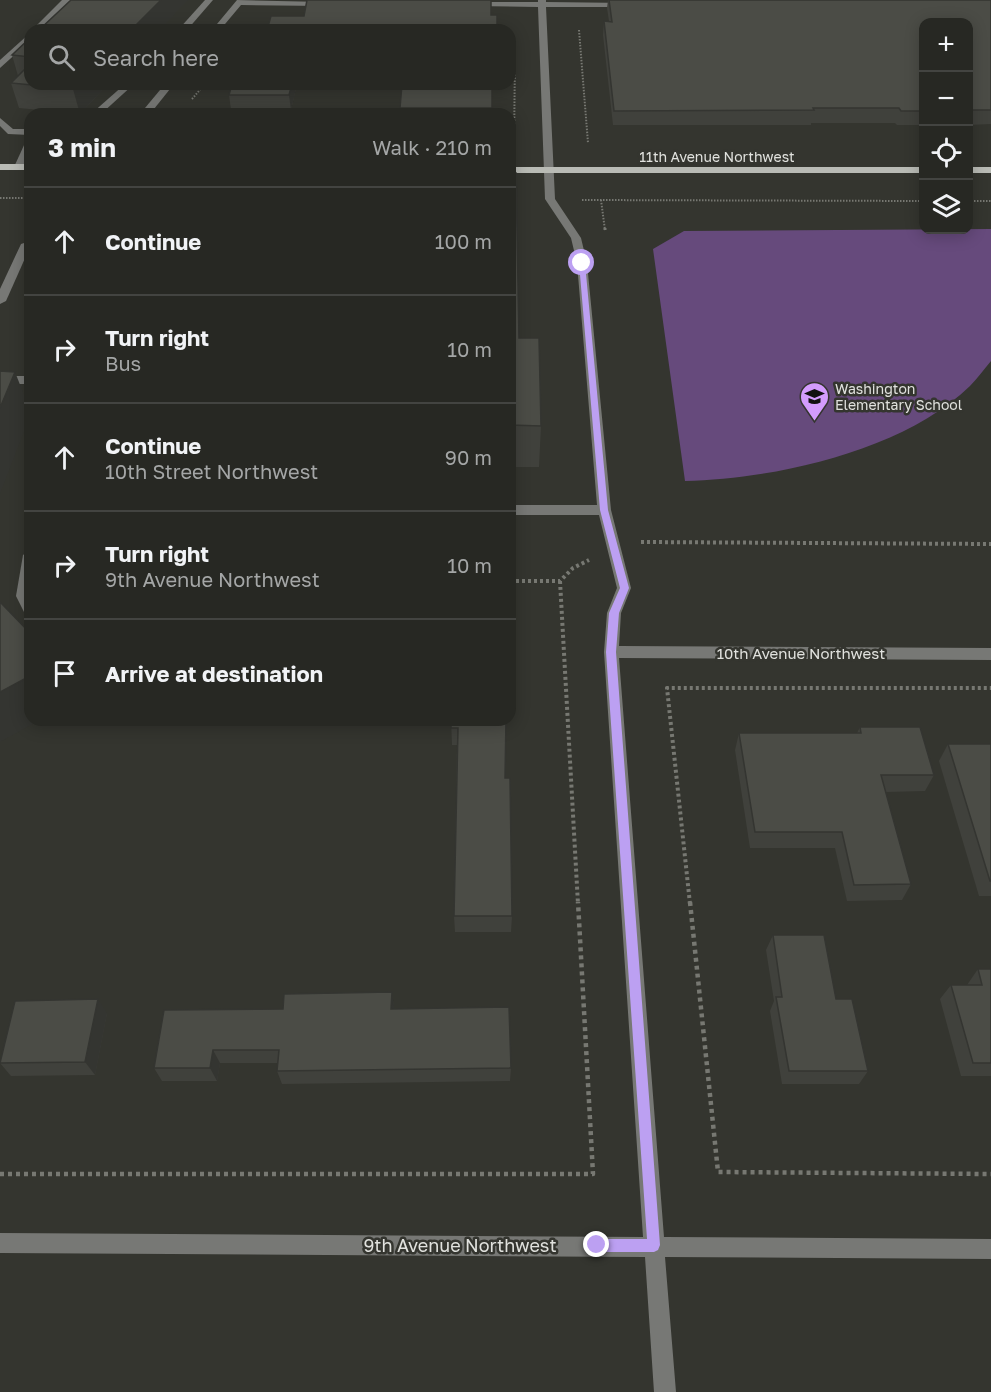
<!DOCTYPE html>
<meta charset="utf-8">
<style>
:root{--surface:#272823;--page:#2f302b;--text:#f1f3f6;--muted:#a4a6a6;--line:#434441}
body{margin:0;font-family:"Golos Text",sans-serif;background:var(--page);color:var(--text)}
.controls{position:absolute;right:18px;top:18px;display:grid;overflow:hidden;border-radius:12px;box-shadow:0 3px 15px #0003}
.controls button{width:54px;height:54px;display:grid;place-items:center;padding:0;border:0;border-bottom:2px solid var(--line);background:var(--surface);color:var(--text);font:30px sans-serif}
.stop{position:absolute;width:18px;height:18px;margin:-14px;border:4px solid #bca0f2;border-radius:50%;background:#fff}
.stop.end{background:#bca0f2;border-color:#fff;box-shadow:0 2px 6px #0008}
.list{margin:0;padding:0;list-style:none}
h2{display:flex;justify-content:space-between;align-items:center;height:78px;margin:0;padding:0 24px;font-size:26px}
h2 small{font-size:20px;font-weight:400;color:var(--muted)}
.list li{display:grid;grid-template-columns:39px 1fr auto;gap:18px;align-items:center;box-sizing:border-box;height:108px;padding:0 24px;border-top:2px solid var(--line)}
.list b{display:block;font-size:22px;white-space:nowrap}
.list p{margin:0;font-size:20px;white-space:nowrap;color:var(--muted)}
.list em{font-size:20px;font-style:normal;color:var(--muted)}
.icon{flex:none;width:33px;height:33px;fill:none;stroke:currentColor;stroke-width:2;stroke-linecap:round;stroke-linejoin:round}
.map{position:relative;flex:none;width:991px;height:1392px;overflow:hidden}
.search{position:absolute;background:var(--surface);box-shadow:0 3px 15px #0003;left:24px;top:24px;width:492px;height:66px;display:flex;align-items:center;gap:15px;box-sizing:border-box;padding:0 21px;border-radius:18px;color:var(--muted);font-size:22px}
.panel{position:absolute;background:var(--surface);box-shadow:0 3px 15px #0003;left:24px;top:108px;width:492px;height:618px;border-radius:18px}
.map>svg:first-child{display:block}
</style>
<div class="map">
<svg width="991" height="1392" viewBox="0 0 991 1392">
<rect width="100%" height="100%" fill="#34352f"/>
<path fill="#664a7c" d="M991,229V361C984,369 978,378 970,386C903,451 775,479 685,481L653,249L684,231Z"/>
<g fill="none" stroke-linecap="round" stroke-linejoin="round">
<g stroke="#777872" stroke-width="2" stroke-dasharray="1.5 1.5" stroke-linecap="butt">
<path d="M579,30L588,143"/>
<path d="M192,99L205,84"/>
<path d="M514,145L515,56"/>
<path d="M0,198H30"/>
<path d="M582,200L924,201"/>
<path d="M601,200L605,230"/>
<path d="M968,201H991"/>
</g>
<path stroke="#777872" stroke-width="3" stroke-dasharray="2 2" stroke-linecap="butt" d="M605,228V232"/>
<g stroke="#777872" stroke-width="4" stroke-dasharray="3 3" stroke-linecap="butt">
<path d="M641,542L991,544"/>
<path d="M510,581H560L573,568L589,560"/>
<path d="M560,581L578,904"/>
<path d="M690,904L667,688H991"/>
</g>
<g stroke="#777872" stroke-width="4.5" stroke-dasharray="4 4" stroke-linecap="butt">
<path d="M690,902L718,1172L991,1174"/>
<path d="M0,1174H593L578,902"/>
</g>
<g fill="#777875" fill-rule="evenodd">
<path d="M62,0H71L41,30H32Z"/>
<path d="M205,0H213L187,30H178Z"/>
<path d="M237,0L325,2L329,4L325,6L241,5L220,30H212Z"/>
<path d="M538,0H546V2L628,3L632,5L628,7H546L555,199L581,238L587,263L611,510L631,588L621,613L619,646L991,648V660L619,658L664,1237L991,1239V1259L665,1257L676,1392H654L645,1257L0,1253V1233L643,1237L604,652L607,613L617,588L599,515H510V505H597L577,263L571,238L545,199L538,7L472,6L468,4L472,2H538Z"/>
<path d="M30,33V41L0,68V60Z"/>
<path d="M125,84H134L101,114H91Z"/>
<path d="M165,84H174L150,114H140Z"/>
<path d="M0,118L13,129H30V135L8,134L0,126Z"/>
<path d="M30,140V153L24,167L16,169L14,167L25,143Z"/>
<path d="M30,241V247L6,301L0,304V289L21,244Z"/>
<rect x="0" y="376" width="30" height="8"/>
<path d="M30,550V615L25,614L16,596L23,555Z"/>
</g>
<g fill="#b9bbb5" fill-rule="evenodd">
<rect x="0" y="164" width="30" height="6"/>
<rect x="510" y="167" width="414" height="6"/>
<rect x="968" y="167" width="23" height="6"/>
</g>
</g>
<g fill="#40413c">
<path d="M608,0H991V124L969,125V22H924V125H897L895,123H811V125H613L603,35L604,21H609L607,8Z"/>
<path d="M30,38V84H108L80,114L19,108L11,83L18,76L12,55Z"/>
<path d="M232,84H297L291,110H231L229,95Z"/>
<path d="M492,84V114H400V108Z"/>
<path d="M510,172L519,338L541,426L539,467H510Z"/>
<path d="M451,720L505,778L512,916L511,932H455L454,916L457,745H452Z"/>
<path d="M860,727L934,775L925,791L886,792L911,884L902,900L847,901L835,848H750L735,750L739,733H857Z"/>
<path d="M948,744H991V896H979L939,761Z"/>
<path d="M773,935L836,999L868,1071L859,1084H782L770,1011L774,1001L766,950Z"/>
<path d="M978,969H991V1076H961L940,999L951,985H967Z"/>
<path d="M392,992L394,1009L511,1068L510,1081L282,1084L277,1071V1063H220L217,1081H162L154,1068L283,1009Z"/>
<path d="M107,1013L95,1075L11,1076L0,1063Z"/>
</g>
<g fill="#343531">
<path d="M161,0H188L160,30H131Z"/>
<path d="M78,84H108L80,114L73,89Z"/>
<path d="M292,84H297L291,110L289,95Z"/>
<path d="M15,372L30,410V416L0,494V408Z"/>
<path d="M30,676V720H40L0,742V692Z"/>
<path d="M392,992L394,1006V1023L391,1009Z"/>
<path d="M98,999L107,1013L95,1075L85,1062Z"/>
<path d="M213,1050L220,1063L217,1081L210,1068Z"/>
</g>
<g fill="#4b4c46" stroke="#343531" stroke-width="1.5">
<path d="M71,0H161L131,30H39Z"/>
<path d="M307,0H491V15H497V30H267L271,16H304Z"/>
<path d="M609,0H991V110H969V22H924V111H901L899,108H813L814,110L614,111L604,21L612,22Z"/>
<path d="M30,38V57L12,55Z"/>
<path d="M30,64V84H78L73,89L11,83Z"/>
<path d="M232,84H292L289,95H229Z"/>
<path d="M402,84H492V108H400Z"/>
<path d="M510,172L516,173L519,338H539L541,426L510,425Z"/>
<path d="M0,371L15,372L0,408Z"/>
<path d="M0,602L30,633V676L0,692Z"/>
<path d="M451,720H506L505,778H510L512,916H454L458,728H451Z"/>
<path d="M860,727H920L934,775H881L911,884L854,885L842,832H755L739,733H861Z"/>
<path d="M948,744H991V881H990Z"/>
<path d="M773,935H824L836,999H852L868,1071H789L776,997H782Z"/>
<path d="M978,969H991V1063H973L951,985H982Z"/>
<path d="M392,992L391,1009L509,1007L511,1068L277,1071L279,1050H213L210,1068H154L164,1010L283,1009L284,994Z"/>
<path d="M98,999L85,1062L0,1063L15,1001Z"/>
</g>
<path fill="#bca0f2" d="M582,261L585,263L608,510L629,588L619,613L616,652L660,1245L658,1250L654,1252H597L592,1250L590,1245L592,1241L597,1239H647L606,652L609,613L620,588L600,510L579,263Z"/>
<defs>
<symbol id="school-pin" viewBox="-11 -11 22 30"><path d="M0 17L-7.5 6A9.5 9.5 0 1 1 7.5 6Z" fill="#d39cfd" stroke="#34352f"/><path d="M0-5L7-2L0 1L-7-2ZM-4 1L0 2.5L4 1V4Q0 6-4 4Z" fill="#111"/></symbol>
</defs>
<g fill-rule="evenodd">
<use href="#school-pin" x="798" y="380" width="33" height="45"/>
</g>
<g text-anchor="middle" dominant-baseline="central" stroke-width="5" stroke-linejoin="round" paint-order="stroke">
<g font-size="14" fill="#e1e2de" stroke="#34352f">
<text x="717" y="156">11th Avenue Northwest</text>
</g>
<g font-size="14" fill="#e1e2de" stroke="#34352f" text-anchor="start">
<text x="835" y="388">Washington<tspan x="835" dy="16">Elementary School</tspan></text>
</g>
<g font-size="15" fill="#e1e2de" stroke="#34352f">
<text x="801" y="653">10th Avenue Northwest</text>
</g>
<g font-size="18" fill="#e1e2de" stroke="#34352f">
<text x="460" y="1245">9th Avenue Northwest</text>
</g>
</g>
</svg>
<div class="controls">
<button>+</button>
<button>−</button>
<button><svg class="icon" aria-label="locate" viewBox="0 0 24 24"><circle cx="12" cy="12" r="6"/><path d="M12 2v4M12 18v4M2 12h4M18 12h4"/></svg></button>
<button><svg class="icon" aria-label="layers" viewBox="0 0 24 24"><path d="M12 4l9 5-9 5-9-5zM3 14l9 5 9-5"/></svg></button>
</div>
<div class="stop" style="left:582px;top:263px"></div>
<div class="stop end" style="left:597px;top:1245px"></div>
<div class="search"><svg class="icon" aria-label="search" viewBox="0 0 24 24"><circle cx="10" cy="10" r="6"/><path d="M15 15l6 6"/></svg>Search here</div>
<section class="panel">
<h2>3 min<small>Walk · 210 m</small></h2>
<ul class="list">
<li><svg class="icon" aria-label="ahead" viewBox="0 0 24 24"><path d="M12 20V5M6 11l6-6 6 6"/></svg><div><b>Continue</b></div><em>100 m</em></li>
<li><svg class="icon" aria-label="right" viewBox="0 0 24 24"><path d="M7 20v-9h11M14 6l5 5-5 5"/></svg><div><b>Turn right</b><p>Bus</p></div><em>10 m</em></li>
<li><svg class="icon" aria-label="ahead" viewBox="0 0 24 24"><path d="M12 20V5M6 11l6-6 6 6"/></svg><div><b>Continue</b><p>10th Street Northwest</p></div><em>90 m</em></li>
<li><svg class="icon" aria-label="right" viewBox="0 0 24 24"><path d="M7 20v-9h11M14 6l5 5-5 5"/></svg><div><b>Turn right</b><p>9th Avenue Northwest</p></div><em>10 m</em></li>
<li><svg class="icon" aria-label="arrive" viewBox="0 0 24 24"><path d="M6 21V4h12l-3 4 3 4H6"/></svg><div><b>Arrive at destination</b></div></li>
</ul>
</section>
</div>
